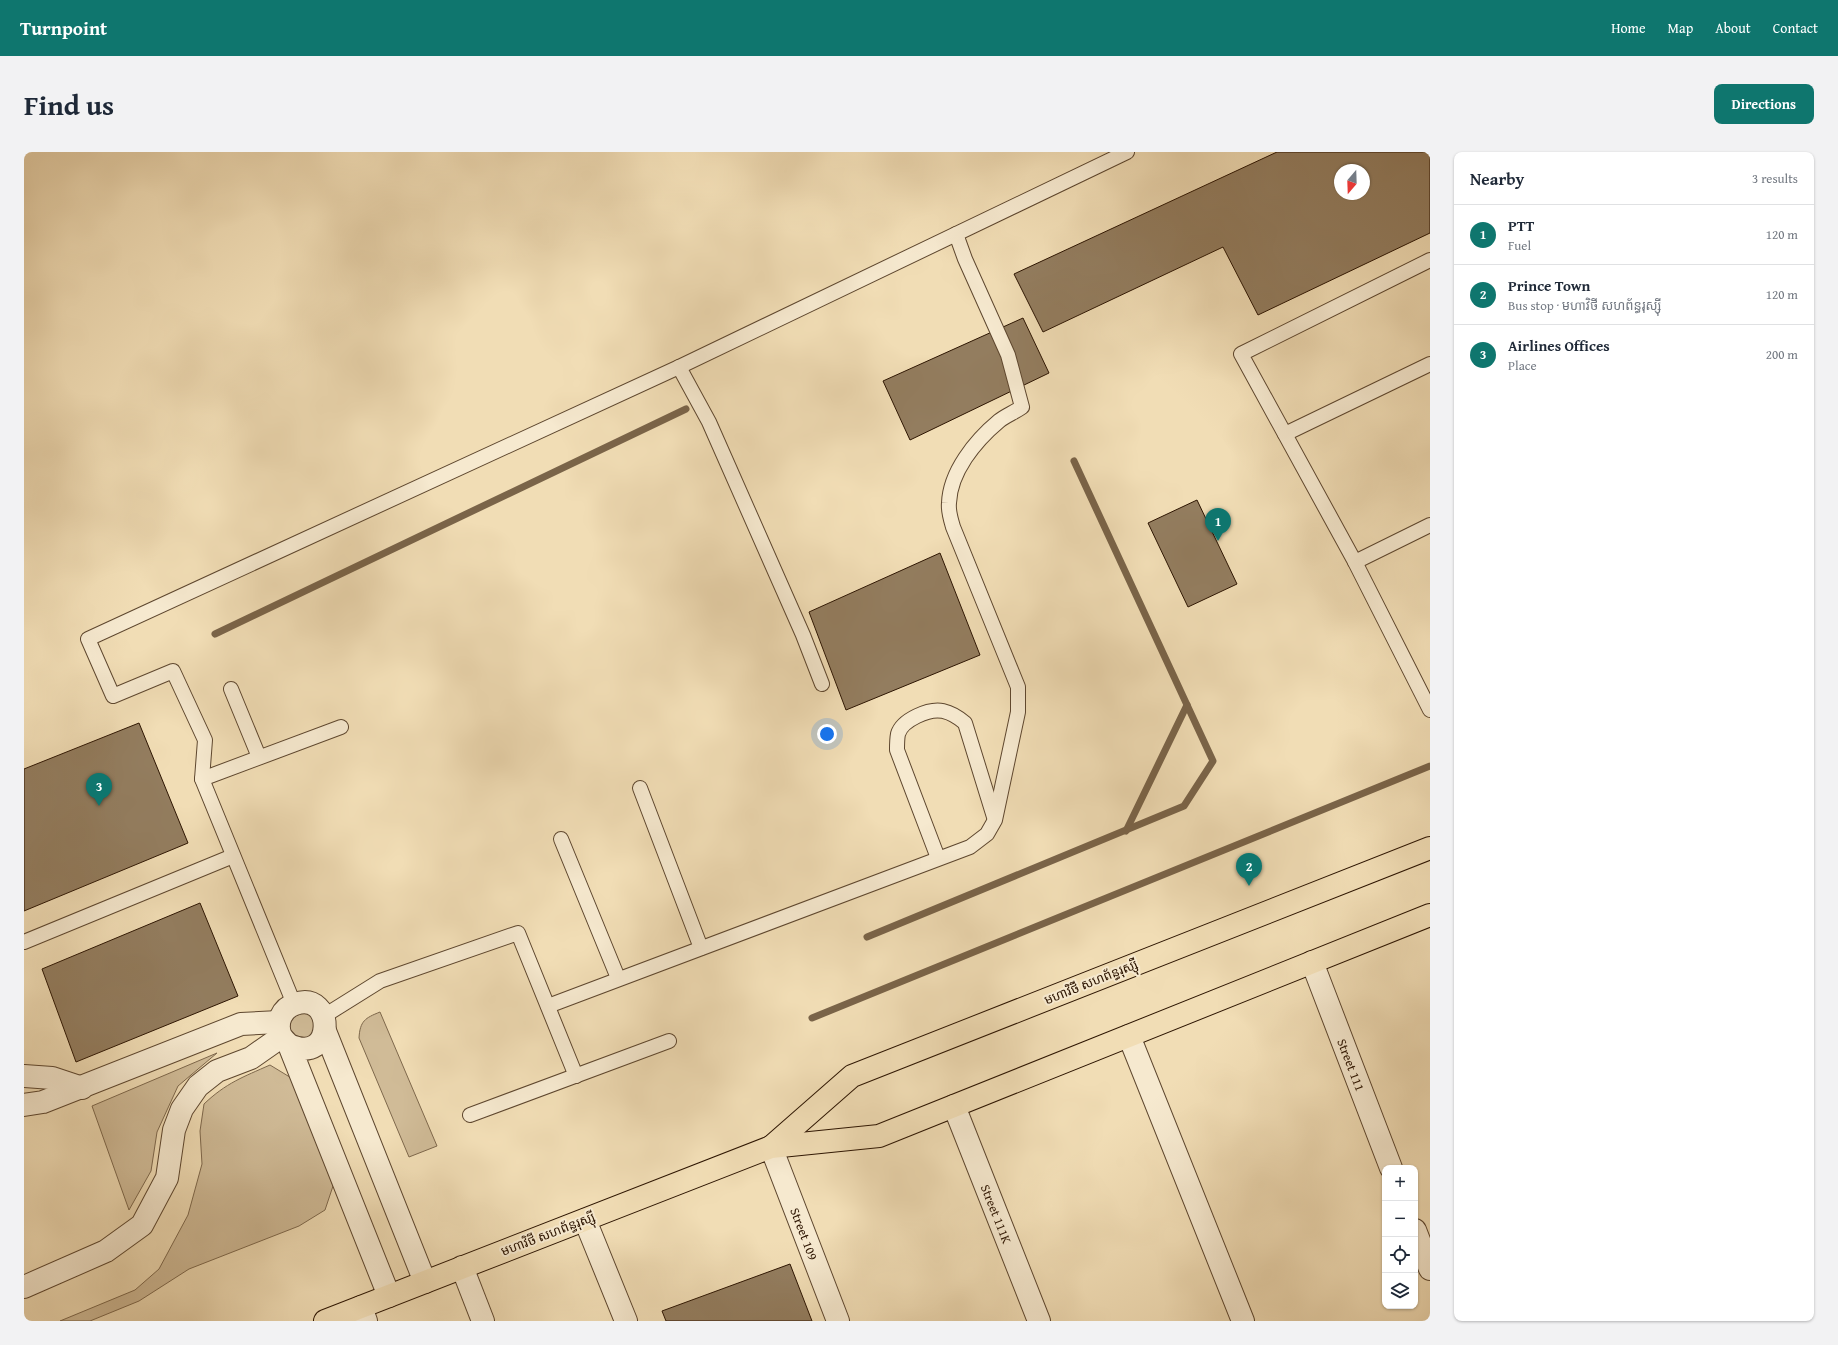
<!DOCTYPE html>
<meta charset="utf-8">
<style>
:root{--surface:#fff;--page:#f2f2f3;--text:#1f2937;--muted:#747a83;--line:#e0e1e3;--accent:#0f766e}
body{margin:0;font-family:"Gentium Book Plus","Noto Sans Khmer",serif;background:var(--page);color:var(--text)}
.controls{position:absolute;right:12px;bottom:12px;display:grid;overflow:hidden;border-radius:8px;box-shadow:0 1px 3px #0004}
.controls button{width:36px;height:36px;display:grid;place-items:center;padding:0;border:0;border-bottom:1px solid var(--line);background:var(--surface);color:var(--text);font:20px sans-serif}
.compass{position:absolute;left:1310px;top:12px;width:36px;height:36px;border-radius:50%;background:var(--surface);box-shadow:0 1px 3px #0004;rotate:199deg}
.you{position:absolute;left:803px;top:582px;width:14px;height:14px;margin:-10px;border:3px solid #fff;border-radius:50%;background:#1a73e8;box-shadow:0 0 0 6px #1a73e833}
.badge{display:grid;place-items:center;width:26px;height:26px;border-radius:50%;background:var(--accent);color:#fff;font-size:13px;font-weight:700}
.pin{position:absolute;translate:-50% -33px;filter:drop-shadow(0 1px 2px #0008)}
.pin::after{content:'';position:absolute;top:21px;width:14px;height:12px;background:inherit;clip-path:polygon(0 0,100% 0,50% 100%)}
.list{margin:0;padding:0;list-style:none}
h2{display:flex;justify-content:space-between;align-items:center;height:52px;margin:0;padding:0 16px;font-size:17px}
h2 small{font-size:13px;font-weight:400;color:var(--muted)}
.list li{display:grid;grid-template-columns:26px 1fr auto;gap:12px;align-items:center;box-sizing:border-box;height:60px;padding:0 16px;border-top:1px solid var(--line)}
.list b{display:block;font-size:15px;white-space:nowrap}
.list p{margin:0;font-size:13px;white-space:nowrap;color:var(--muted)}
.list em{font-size:13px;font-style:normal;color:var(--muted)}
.icon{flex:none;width:22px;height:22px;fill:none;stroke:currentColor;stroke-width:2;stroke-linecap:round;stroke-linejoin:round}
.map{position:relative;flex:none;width:1406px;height:1169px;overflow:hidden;border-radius:8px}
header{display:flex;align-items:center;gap:24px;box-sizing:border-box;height:56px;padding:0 20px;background:var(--accent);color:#fff}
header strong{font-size:19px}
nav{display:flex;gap:22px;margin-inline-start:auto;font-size:14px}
.intro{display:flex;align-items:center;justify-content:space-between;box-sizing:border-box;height:96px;padding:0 24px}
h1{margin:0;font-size:28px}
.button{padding:10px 18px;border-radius:8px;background:var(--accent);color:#fff;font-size:14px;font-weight:700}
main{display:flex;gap:24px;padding:0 24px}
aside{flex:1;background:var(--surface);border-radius:8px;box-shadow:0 1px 3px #0004}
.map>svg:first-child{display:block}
</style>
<header>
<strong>Turnpoint</strong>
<nav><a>Home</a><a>Map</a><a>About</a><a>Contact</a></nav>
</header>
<div class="intro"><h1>Find us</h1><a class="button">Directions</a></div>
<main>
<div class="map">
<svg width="1406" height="1169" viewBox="0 0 1406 1169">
<rect width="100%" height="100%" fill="#f1ddb5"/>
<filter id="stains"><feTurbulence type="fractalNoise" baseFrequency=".005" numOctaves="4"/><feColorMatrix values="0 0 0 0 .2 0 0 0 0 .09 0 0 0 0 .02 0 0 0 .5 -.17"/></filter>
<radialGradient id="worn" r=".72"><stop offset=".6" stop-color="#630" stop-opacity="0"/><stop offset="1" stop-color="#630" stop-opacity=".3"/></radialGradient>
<g fill="#d0bb97" stroke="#7e684c">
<path d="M277,859L289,864L291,877L286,885L275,887L266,880L265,867Z"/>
<path d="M356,860L413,994L385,1005L335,886C336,869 341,866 356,860Z"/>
<path d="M193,901L154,934L133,980L127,1019L105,1058L68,954Z"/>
<path d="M246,913L269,927L309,1034L301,1058L275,1074L165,1117L115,1149L66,1169H36L111,1138L135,1117L164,1063L178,1012L176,979L180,952C202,931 219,925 246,913Z"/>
</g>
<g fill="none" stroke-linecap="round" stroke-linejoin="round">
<g stroke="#7a6449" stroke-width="7">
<path d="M191,482L662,257"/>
<path d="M1102,679L1163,553"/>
<path d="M843,785L1160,654L1189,609L1050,309"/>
<path d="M788,866L1406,614"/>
</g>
</g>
<g fill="#937d5f" stroke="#2d1502" fill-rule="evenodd">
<path d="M1253,0H1406V81L1234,163L1199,95L1019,180L990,122ZM1316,18H1340V42H1316Z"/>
<path d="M999,166L1025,221L886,288L859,229Z"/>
<path d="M1173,348L1213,432L1164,455L1124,371Z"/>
<path d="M916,401L956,503L822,558L785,460Z"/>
<path d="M115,571L164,691L0,759V617Z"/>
<path d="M176,751L214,844L52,910L18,817Z"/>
<path d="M766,1112L788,1169H642L638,1159Z"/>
</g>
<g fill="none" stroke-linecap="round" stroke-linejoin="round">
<defs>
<g id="lane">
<path d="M1406,108L1217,202L1331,410L1406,558"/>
<path d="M655,215L685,270L779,483L798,532"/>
<path d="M1261,282L1406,212"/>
<path d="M1331,410L1406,373"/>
<path d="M207,537L235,605"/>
<path d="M178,627L317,575"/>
<path d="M616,636L677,796"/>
<path d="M537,687L594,826"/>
<path d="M914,706L873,598C873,593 873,587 874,582C878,568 905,556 919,559C928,561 934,565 941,571L970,665"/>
<path d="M0,790L209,704"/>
<path d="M270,852L178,627L181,588L149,519L89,544L64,487L655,215L1103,0"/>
<path d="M524,854L946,695L963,682L971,668L994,560V535L929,375C927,368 924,359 925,351C926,320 951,289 975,269C981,264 991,260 998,255L984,203L941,107L932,82"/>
<path d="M300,864L356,829L494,781L552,924"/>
<path d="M446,963L645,889"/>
</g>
<g id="street">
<path id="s1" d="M1288,810L1367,1016"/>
<path d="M301,879L401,1130"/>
<path d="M1105,884L1219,1169"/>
<path d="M265,893C312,914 311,838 271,852C258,856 251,871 257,884C259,887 262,890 265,893L365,1144"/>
<path d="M0,924L28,926L58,936"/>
<path d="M0,953L19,950L217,872L255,870"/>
<path id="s2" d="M930,954L1015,1169"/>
<path id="s3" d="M747,995L814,1169"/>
<path d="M561,1068L602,1169"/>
<path d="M1391,1078L1406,1117"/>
<path d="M438,1115L459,1169"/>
<path d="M0,1135L82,1099L118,1073L143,1026L150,978L158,957L174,934L193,919L227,906L257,885"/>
<path d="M337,1155L342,1169"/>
</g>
<g id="highway">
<path d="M747,995L828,924L1406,696"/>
<path d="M301,1169L747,995L855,984L1406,763"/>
</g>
</defs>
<use href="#lane" stroke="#5e472f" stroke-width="16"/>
<use href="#street" stroke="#5e472f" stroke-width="24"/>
<use href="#highway" stroke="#2d1502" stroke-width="24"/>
<use href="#lane" stroke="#f6e9cf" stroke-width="14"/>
<use href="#street" stroke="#f6e9cf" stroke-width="22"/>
<use href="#highway" stroke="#f1ddb5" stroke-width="22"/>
</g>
<g text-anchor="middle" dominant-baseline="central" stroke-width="4" stroke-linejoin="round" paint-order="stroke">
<g font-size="13" fill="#2d1502" stroke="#f6e9cf">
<text transform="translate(1067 830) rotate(-22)">មហាវិថី សហព័ន្ធរុស្ស៊ី</text>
<text stroke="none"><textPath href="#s1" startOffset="110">Street 111</textPath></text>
<text stroke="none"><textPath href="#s2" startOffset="116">Street 111K</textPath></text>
<text transform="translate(524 1082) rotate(-21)">មហាវិថី សហព័ន្ធរុស្ស៊ី</text>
<text stroke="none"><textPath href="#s3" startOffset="93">Street 109</textPath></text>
</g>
</g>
<rect width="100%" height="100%" filter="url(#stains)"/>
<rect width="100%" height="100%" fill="url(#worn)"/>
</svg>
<div class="controls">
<button>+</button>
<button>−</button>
<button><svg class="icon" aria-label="locate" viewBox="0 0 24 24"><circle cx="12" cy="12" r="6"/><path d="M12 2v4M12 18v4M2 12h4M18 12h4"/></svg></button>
<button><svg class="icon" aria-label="layers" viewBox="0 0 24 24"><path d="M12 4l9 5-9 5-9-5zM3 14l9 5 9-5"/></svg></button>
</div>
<svg class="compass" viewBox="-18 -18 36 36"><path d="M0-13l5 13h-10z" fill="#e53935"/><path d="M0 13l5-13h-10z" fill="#747a83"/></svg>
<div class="you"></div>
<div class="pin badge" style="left:1194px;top:389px">1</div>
<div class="pin badge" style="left:1225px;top:734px">2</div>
<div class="pin badge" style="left:75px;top:654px">3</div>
</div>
<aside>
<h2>Nearby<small>3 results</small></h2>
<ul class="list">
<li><span class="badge">1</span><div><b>PTT</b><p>Fuel</p></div><em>120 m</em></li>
<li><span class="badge">2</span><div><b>Prince Town</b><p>Bus stop · មហាវិថី សហព័ន្ធរុស្ស៊ី</p></div><em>120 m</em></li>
<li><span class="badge">3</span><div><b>Airlines Offices</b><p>Place</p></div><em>200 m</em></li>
</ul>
</aside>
</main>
